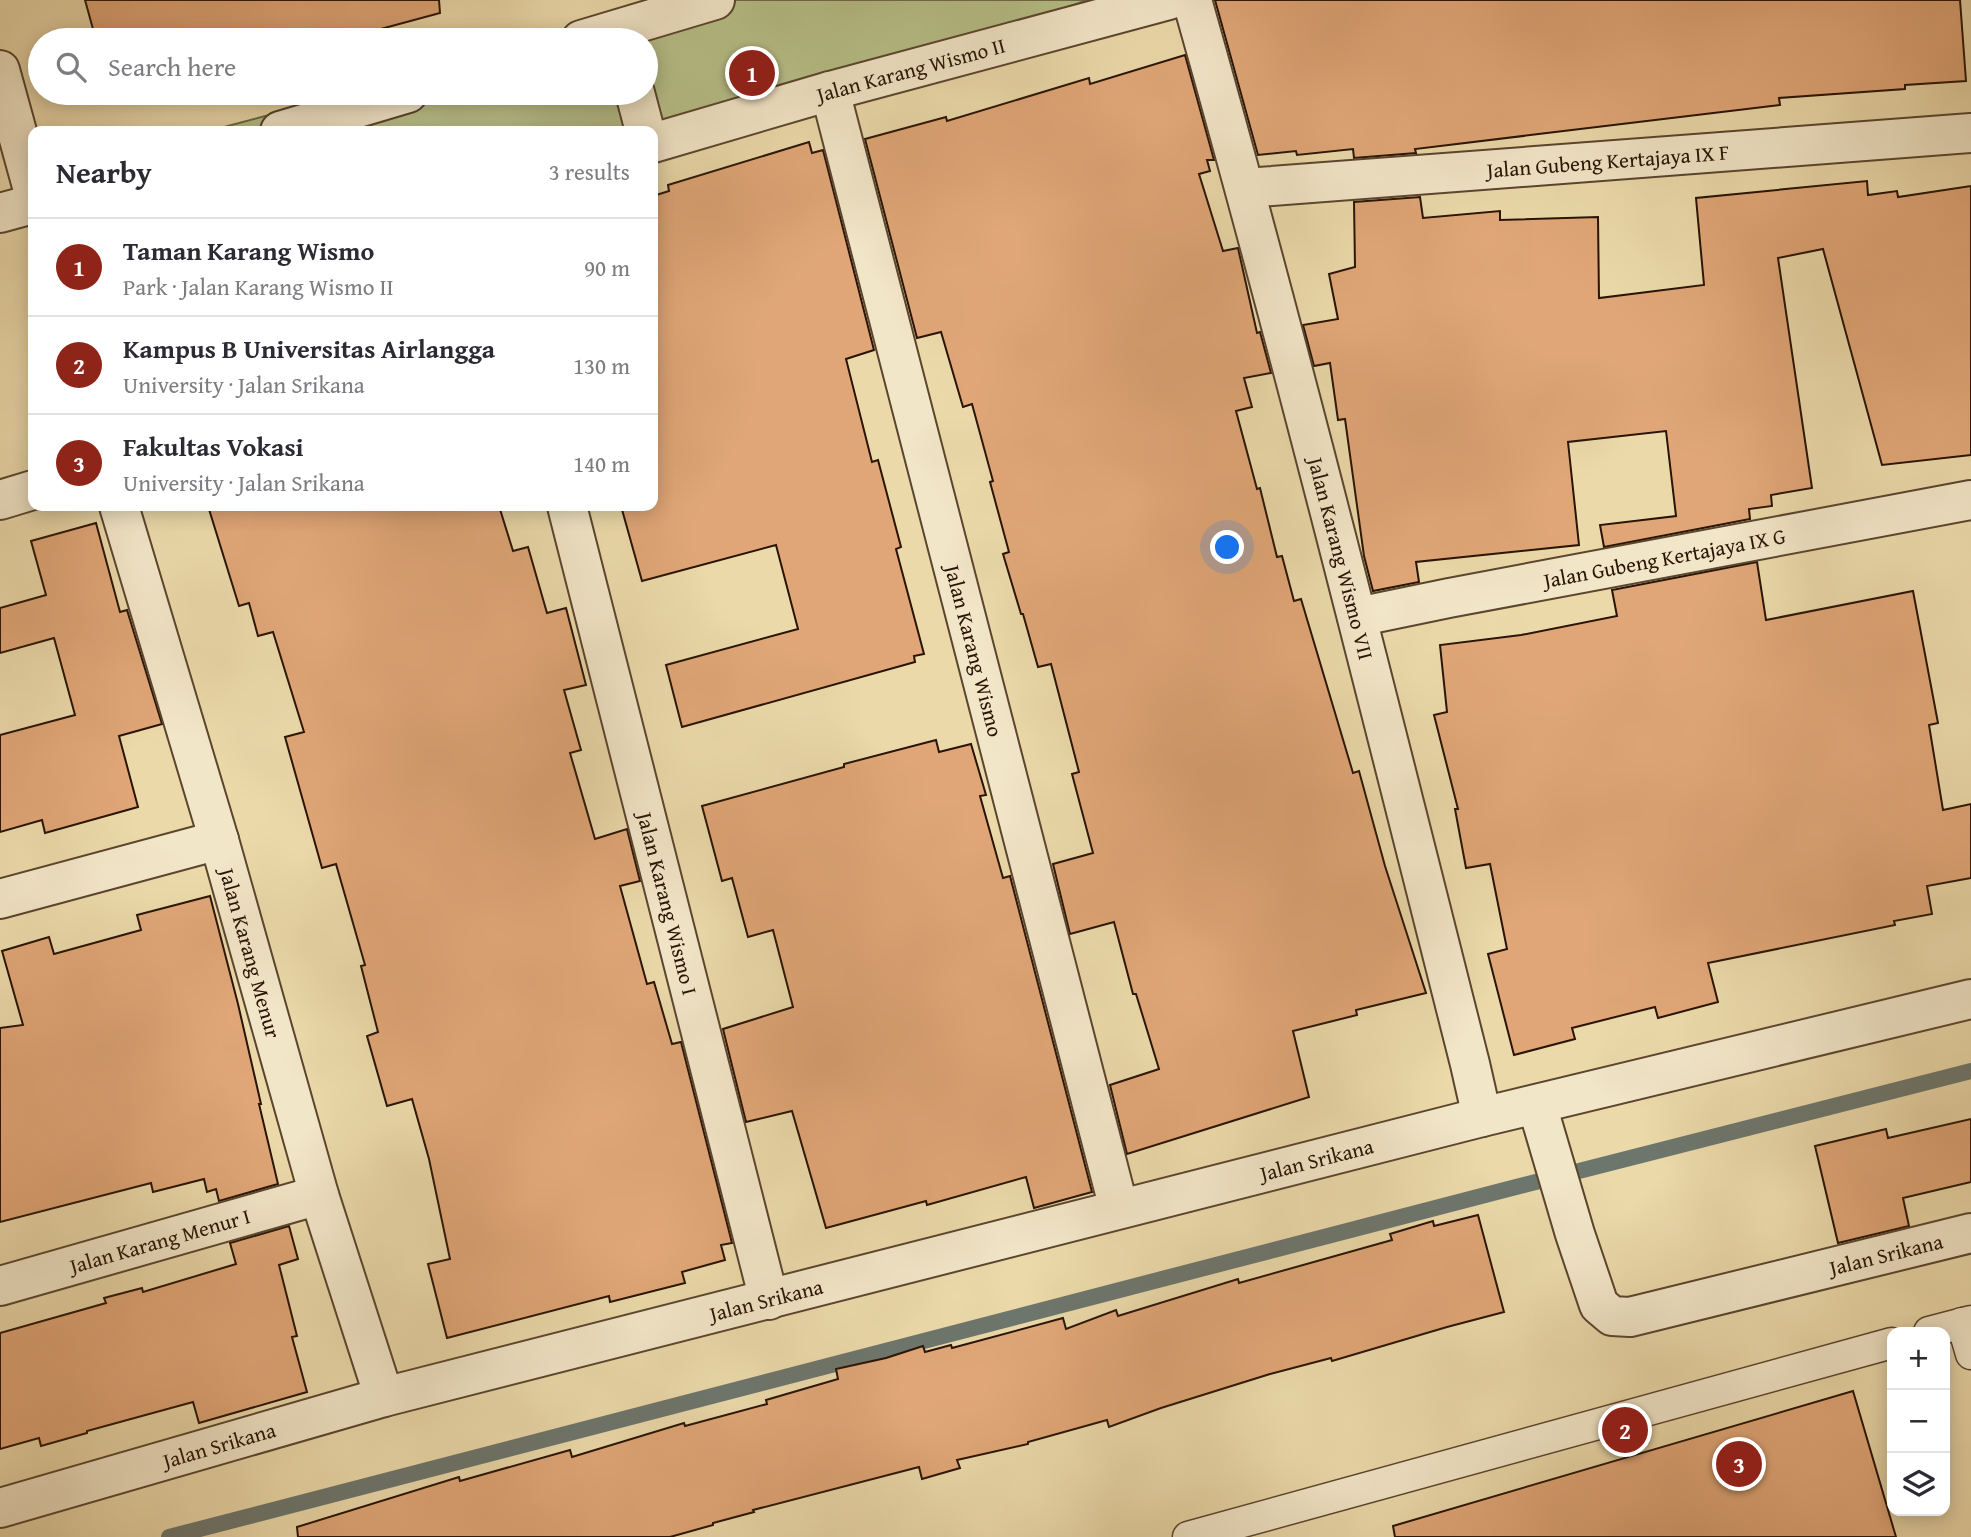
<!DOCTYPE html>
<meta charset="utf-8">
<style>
:root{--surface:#fff;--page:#f2f2f3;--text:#2b2b33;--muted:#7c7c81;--line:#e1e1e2;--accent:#8f2418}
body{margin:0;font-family:"Gentium Book Plus",serif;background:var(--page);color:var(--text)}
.controls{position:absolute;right:21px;bottom:21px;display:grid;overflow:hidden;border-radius:14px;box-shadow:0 4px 18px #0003}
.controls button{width:63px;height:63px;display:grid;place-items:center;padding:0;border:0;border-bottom:2px solid var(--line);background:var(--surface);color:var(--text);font:35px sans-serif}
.you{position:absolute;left:1228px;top:548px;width:24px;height:24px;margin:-18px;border:5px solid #fff;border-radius:50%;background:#1a73e8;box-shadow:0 0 0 10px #1a73e833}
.badge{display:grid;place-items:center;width:46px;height:46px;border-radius:50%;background:var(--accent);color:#fff;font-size:23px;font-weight:700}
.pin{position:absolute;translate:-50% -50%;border:4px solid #fff;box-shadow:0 2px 7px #0006}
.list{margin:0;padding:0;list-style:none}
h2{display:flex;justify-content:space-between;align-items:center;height:91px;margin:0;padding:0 28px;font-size:30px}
h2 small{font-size:23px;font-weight:400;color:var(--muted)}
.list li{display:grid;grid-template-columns:46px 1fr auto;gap:21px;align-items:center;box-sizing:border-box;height:98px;padding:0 28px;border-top:2px solid var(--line)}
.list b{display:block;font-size:26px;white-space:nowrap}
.list p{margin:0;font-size:23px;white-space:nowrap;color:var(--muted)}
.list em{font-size:23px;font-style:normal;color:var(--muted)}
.icon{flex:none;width:38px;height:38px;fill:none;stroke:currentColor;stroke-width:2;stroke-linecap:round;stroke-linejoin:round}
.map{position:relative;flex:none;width:1971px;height:1537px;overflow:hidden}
.search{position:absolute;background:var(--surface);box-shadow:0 4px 18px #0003;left:28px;top:28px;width:630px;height:77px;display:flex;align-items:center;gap:18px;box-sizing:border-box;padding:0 24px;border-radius:38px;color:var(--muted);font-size:26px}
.panel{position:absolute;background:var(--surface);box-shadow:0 4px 18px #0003;left:28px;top:126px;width:630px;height:385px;border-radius:14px}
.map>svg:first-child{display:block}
</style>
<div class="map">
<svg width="1971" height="1537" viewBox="0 0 1971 1537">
<rect width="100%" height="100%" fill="#ebd9aa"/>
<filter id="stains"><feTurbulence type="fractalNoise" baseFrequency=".00286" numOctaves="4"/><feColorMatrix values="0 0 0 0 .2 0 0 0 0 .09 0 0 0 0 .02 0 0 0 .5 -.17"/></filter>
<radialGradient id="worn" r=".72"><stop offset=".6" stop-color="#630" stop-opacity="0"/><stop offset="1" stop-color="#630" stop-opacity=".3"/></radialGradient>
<path fill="#b7bf88" stroke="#706a46" stroke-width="2" d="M665,0H1088L933,53L639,131H209L351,93H646V40H536Z"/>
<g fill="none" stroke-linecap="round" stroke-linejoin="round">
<path stroke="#6d766d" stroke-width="16" d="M169,1537L1516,1187L1971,1071"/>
</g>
<g fill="#e0a677" stroke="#291405" stroke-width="2">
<path d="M85,0H439L440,13L340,40H96Z"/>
<path d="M1215,0H1960L1966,81L1905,85V89L1779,98L1780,105L1415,149L1416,153L1354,158L1353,149L1297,155L1296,151L1258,155Z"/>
<path d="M1185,55L1214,160H1207L1210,171L1199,174L1223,251L1238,248L1257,333L1260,332L1271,373L1244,378L1252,407L1236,411L1257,489L1260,488L1277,557L1282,556L1294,601L1301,599L1353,773L1359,771L1385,866L1426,993L1356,1010L1357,1015L1293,1031L1309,1097L1127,1154L1110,1085L1159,1069L1136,994H1133L1114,922L1070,934L1053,864L1093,853L1072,774L1079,772L1051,664L1038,667L1023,614H1021L1003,554L1009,552L990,482L993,481L972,404L963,407L941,332L917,338L865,139L946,117L947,121L1089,78L1090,84Z"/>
<path d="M809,142L812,153L823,150L874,350L846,359L872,462L878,460L901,547L896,549L924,654L914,656L915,662L682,727L666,665L798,629L776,545L642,581L621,506H653V196L669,191L668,185Z"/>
<path d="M1867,181L1868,195L1897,191L1898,197L1971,186V455L1882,465L1823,249L1778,258L1812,488L1771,495L1772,506L1749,509L1750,519L1604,547L1600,525L1676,516L1666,431L1568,442L1579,545L1416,562L1419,582L1373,591L1364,556L1345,419L1338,420L1330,363L1314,366L1303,325L1338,319L1329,274L1355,267L1354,202L1420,197L1423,218L1500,211V220L1598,217L1599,298L1704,285L1696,198Z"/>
<path d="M208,506H499L513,551L528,547L547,613L566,608L586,685L564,690L581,750L570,753L595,839L627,829L640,881L620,886L647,984L654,982L672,1044L681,1042L732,1243L721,1245L725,1260L682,1272L685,1283L610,1302L609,1296L447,1338L428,1264L450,1259L429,1159L412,1099L387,1106L367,1036L378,1032L361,966L365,965L336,864L322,868L285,737L304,732L273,632L258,636L249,603L239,606Z"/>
<path d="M96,523L120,612L127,610L162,724L119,736L138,807L45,833L42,820L0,832V735L75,715L54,638L0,653V608L46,595L31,541Z"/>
<path d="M1757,562L1766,620L1913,591L1938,723L1929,725L1943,810L1971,804V878L1927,886L1932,914L1894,921L1895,925L1708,963L1718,1002L1658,1018L1655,1007L1572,1028L1575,1039L1514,1055L1488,954L1507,949L1490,864L1466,868L1455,809H1458L1434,715L1447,712L1440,645L1521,635L1617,616L1612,590Z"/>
<path d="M936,740L939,752L971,744L986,795L980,796L1003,878L1010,876L1092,1192L1034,1208L1026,1177L927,1205L926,1201L826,1228L792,1111L746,1122L723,1029L793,1007L773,930L748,937L732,878L722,881L702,806L844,767V764Z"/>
<path d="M210,896L238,1004L261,1104H259L278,1184L219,1201L216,1189L207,1192L204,1179L153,1192L151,1183L0,1222V1028L23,1025L2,951L49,937L54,954L141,930L137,915Z"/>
<path d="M1971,1119V1182L1903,1198L1909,1226L1838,1243L1815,1146L1886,1129L1888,1138Z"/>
<path d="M1478,1215L1504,1312L1447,1327L1332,1361L1331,1358L1270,1374L1161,1408L1109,1427L1107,1420L1028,1442V1444L957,1460L960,1468L922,1479L919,1467L753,1510L754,1512L713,1523V1525L670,1537H298L297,1527L459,1477L460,1481L570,1450L572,1457L684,1423L685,1426L767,1404L766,1400L838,1379L836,1369L886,1358L923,1346L925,1352L951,1345L952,1348L1063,1318L1066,1329L1116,1310L1118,1316L1238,1279L1239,1283L1392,1240L1390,1234L1433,1221L1434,1226Z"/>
<path d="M289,1226L298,1259L279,1265L297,1336L292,1337L307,1392L199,1423L193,1402L87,1431V1433L41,1446L39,1438L0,1449V1333L106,1303L104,1298L142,1288L143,1292L236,1264L230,1243Z"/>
<path d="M1853,1391L1896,1537H1395L1393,1526Z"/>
</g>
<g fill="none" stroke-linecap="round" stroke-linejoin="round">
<defs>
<g id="lane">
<path d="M1962,1323L1971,1354"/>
<path d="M1929,1332L1971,1321"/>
<path d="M1188,1537L1892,1343"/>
</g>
<g id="street">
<path id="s1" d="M1192,0C1292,353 1380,709 1470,1064L1482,1117"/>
<path d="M581,40L715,0"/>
<path d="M0,70L33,190"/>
<path id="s2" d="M830,91L1119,1209"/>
<path d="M635,93L645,131"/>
<path d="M280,131L408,93"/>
<path id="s3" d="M653,143L830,91L1169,0"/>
<path id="s4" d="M1245,188L1971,133"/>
<path d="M0,213L33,204"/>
<path d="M0,500L33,490"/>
<path id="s5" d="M119,506L219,840L319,1195L384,1397"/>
<path id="s6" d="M567,506L769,1300"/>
<path id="s7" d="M1357,617L1449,598L1971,500"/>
<path d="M0,899L219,840"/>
<path id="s8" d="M1537,1105L1575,1234L1599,1305L1612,1316L1630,1317L1971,1233"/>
<path id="s9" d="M0,1286L319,1195"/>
<path id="s10" d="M0,1508L384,1397L1482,1117L1971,999"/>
</g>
</defs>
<use href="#lane" stroke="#5a452e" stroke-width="33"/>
<use href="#street" stroke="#5a452e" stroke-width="42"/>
<use href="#lane" stroke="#f2e6c8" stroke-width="30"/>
<use href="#street" stroke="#f2e6c8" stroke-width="38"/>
</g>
<g text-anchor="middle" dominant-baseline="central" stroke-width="7" stroke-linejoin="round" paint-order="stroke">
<g font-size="21" fill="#291405" stroke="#f2e6c8">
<text stroke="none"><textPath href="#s3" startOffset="268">Jalan Karang Wismo II</textPath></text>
<text stroke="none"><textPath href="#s4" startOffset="364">Jalan Gubeng Kertajaya IX F</textPath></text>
<text stroke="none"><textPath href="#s7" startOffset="313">Jalan Gubeng Kertajaya IX G</textPath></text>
<text stroke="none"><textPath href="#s1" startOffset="578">Jalan Karang Wismo VII</textPath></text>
<text stroke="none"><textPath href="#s2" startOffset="578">Jalan Karang Wismo</textPath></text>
<text stroke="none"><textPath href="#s6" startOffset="410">Jalan Karang Wismo I</textPath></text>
<text stroke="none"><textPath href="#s5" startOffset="466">Jalan Karang Menur</textPath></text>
<text stroke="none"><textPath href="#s10" startOffset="1362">Jalan Srikana</textPath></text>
<text stroke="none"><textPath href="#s9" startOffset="166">Jalan Karang Menur I</textPath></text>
<text stroke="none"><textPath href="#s8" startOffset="508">Jalan Srikana</textPath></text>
<text stroke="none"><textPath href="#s10" startOffset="794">Jalan Srikana</textPath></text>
<text stroke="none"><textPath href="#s10" startOffset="228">Jalan Srikana</textPath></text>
</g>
</g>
<rect width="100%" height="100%" filter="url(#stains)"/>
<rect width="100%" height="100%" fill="url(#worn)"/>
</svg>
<div class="controls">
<button>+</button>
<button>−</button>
<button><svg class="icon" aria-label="layers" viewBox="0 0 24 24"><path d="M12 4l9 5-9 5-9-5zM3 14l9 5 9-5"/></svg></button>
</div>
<div class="you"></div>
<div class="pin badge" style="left:752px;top:73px">1</div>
<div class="pin badge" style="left:1625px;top:1430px">2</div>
<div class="pin badge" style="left:1739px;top:1464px">3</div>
<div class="search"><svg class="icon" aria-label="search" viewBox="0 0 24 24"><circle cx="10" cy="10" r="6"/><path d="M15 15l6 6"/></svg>Search here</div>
<section class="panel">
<h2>Nearby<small>3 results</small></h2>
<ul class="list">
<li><span class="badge">1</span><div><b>Taman Karang Wismo</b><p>Park · Jalan Karang Wismo II</p></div><em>90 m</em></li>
<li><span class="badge">2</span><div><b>Kampus B Universitas Airlangga</b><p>University · Jalan Srikana</p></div><em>130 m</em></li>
<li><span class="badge">3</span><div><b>Fakultas Vokasi</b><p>University · Jalan Srikana</p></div><em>140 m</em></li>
</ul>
</section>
</div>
